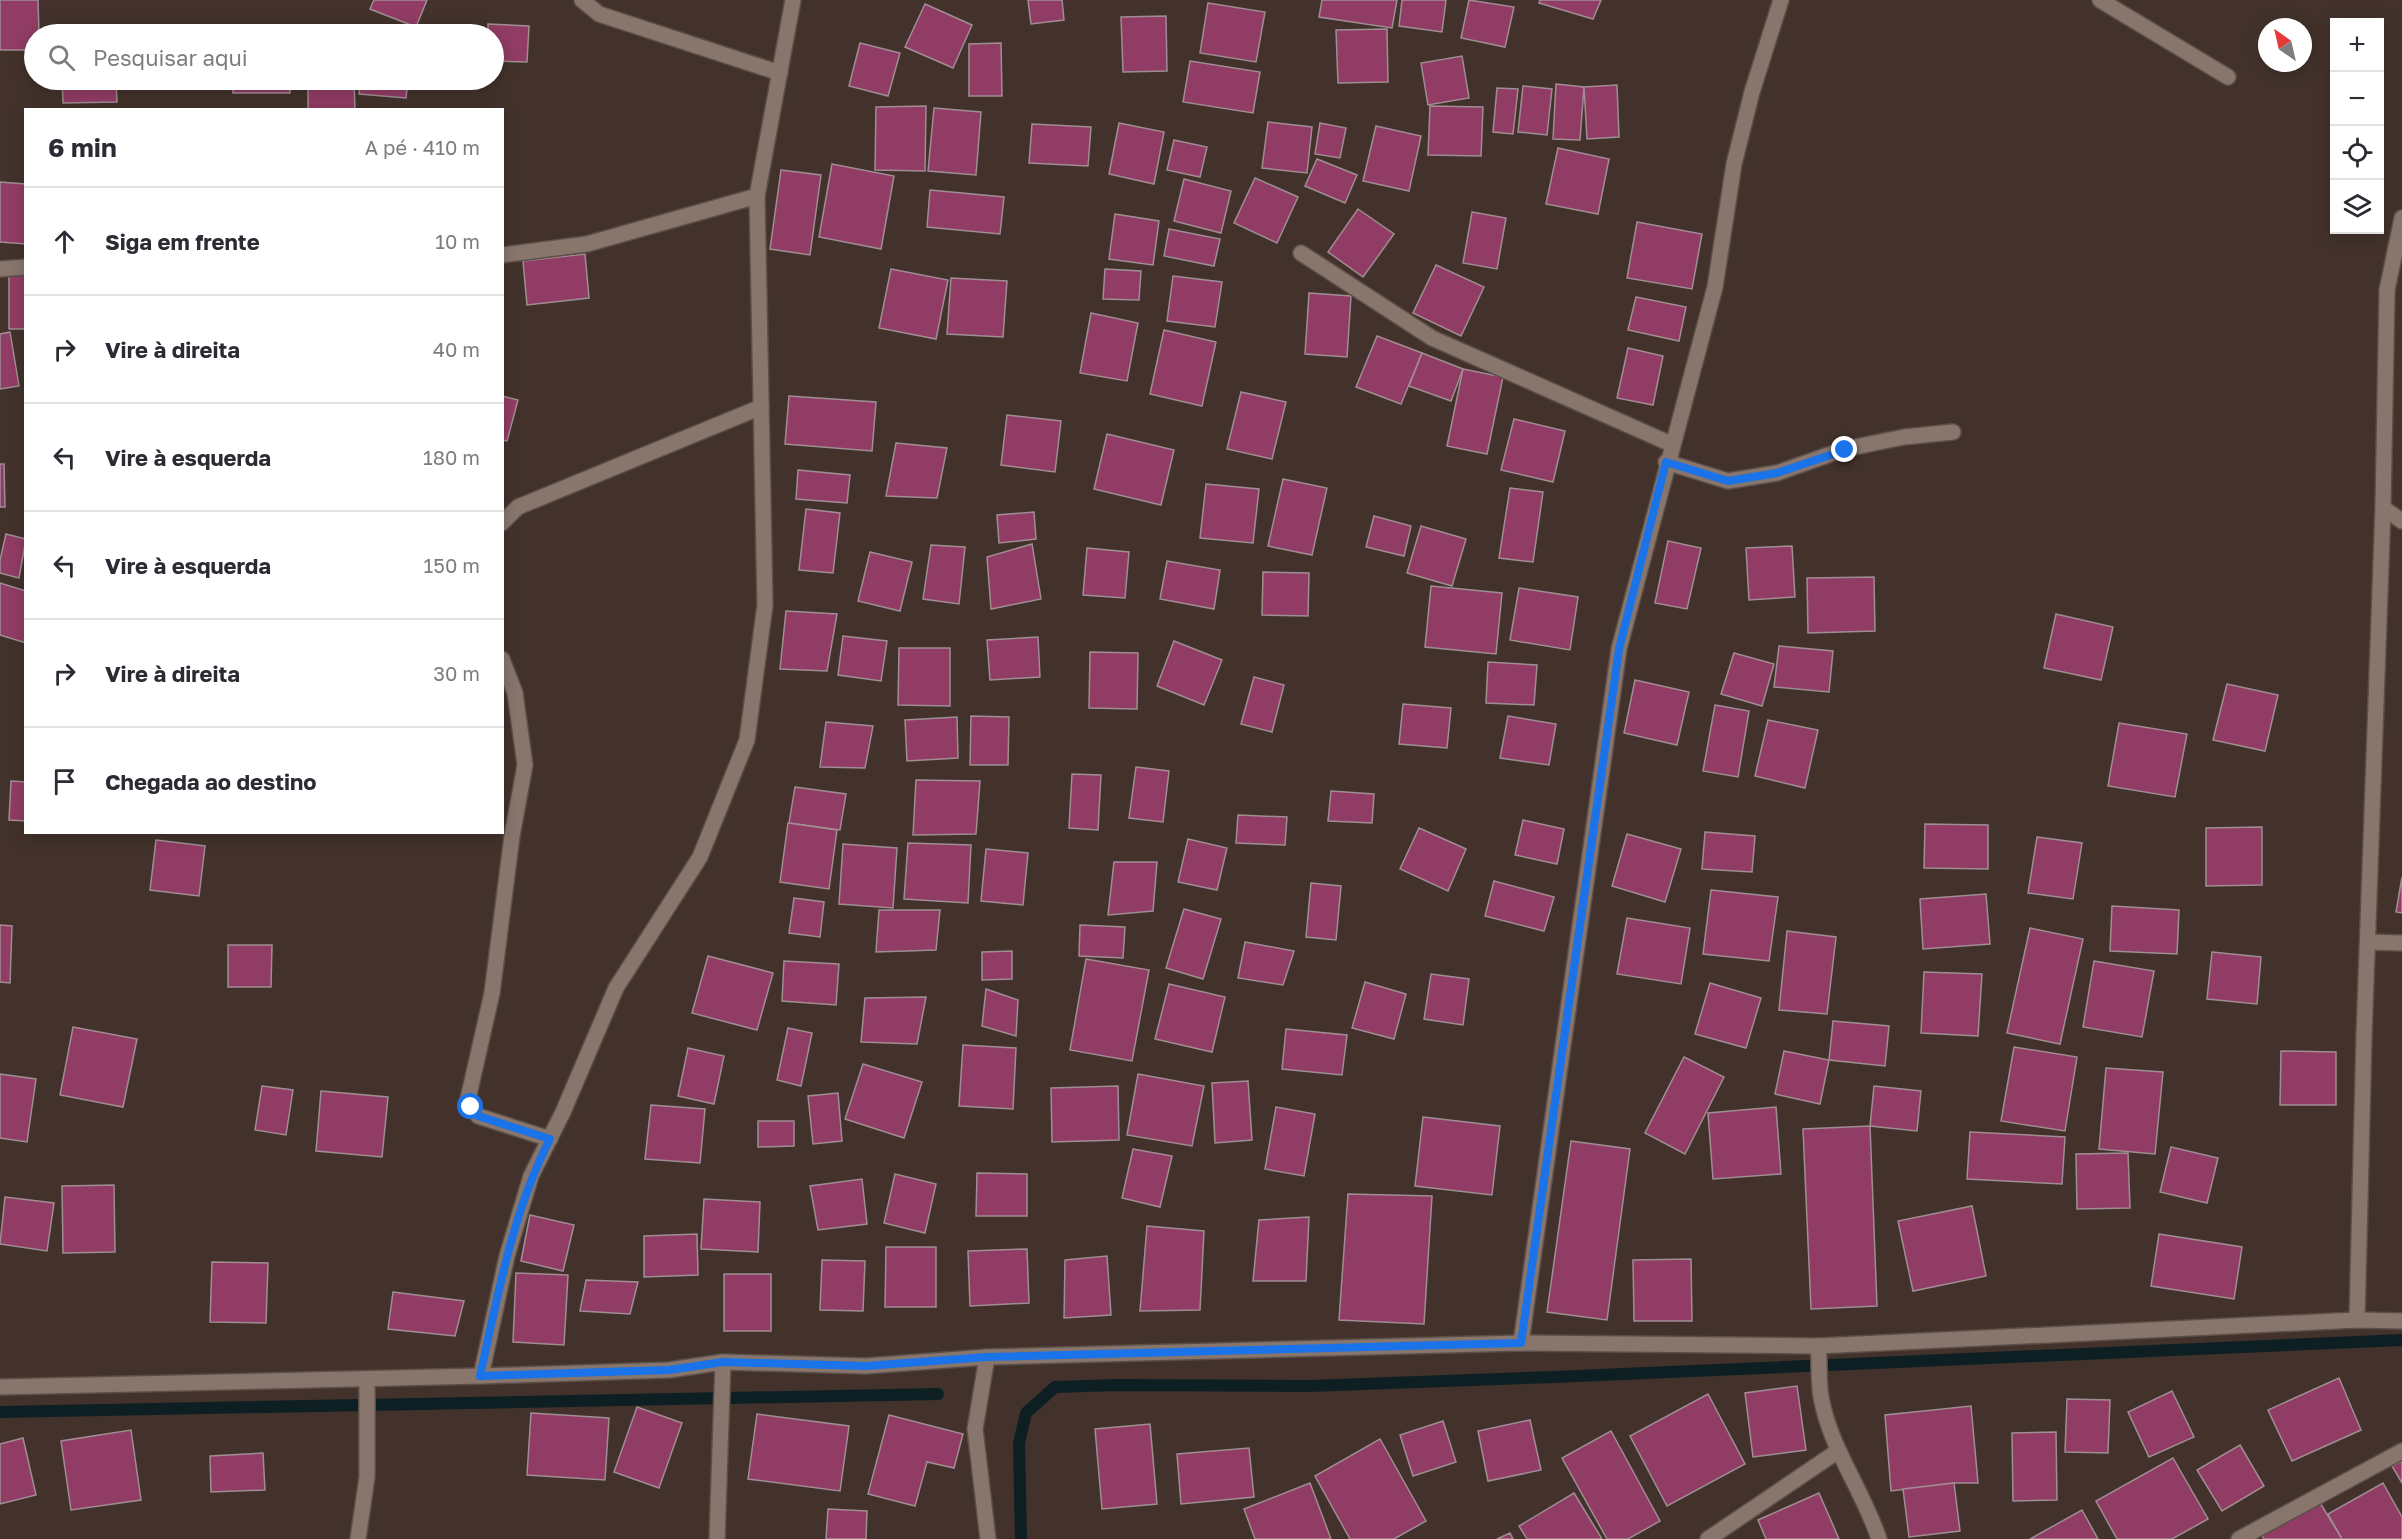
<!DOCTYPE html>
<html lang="pt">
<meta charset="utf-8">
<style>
:root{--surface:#fff;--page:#f2f2f3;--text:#2b2b33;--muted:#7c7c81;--line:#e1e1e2}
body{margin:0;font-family:"Golos Text",sans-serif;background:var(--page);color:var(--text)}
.controls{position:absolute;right:18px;top:18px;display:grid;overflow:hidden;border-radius:0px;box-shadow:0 3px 15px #0003}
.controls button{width:54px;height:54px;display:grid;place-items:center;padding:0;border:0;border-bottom:2px solid var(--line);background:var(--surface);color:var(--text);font:30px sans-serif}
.compass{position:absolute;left:2258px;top:18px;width:54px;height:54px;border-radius:50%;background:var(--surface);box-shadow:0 3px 15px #0003;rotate:326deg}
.stop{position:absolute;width:18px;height:18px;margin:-14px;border:4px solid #1a73e8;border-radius:50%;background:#fff}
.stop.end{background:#1a73e8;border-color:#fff;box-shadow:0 2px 6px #0008}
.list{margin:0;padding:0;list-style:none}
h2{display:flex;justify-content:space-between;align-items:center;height:78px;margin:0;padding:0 24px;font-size:26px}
h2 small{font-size:20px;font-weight:400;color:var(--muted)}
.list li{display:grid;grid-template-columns:39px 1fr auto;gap:18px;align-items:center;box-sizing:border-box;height:108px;padding:0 24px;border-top:2px solid var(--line)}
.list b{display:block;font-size:22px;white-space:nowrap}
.list em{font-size:20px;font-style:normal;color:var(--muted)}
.icon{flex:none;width:33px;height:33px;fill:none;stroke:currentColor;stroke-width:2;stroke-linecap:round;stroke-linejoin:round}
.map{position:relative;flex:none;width:2402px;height:1539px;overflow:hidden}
.search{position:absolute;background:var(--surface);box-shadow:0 3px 15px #0003;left:24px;top:24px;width:480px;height:66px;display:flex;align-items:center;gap:15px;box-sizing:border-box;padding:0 21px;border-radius:33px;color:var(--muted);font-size:22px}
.panel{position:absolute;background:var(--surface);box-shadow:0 3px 15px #0003;left:24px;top:108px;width:480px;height:726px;border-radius:0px}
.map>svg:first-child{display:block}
</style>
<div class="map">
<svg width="2402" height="1539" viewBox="0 0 2402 1539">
<rect width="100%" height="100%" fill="#42322b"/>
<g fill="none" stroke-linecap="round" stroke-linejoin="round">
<g stroke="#0e1f24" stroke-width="12">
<path d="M0,1412L938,1394"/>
<path d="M1021,1539L1019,1443L1026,1413L1055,1387L1116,1385L1309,1386L1554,1377L2402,1340"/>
</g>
</g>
<g fill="#913c64" stroke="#a08d94" stroke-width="1.5">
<path d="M0,0H38L39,34H34V50H0Z"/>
<path d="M374,0H427L416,27L370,9Z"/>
<path d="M1028,0H1062L1064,20L1031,24Z"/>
<path d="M1322,0H1397L1392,28L1319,17Z"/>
<path d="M1402,0H1446L1442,32L1399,26Z"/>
<path d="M1469,0L1514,7L1505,47L1461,38Z"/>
<path d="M1540,0H1601L1593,19L1539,3Z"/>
<path d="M1208,3L1265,12L1256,62L1200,53Z"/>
<path d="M925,4L972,25L953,68L905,47Z"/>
<path d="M1166,16L1167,71L1123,72L1121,17Z"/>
<path d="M488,24L529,26L527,62L494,61V34H488Z"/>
<path d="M1387,29L1388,82L1338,83L1336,30Z"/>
<path d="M365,31L401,34H365Z"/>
<path d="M860,43L900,53L888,96L849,86Z"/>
<path d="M1001,43L1002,96H969V44Z"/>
<path d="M1462,56L1469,98L1428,105L1421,63Z"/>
<path d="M1190,61L1260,72L1253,113L1183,102Z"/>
<path d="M62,80H116L117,102L63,103Z"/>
<rect x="233" y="80" width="57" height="13"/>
<path d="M308,80H354L355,110H308Z"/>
<path d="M361,80H408L406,98L359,94Z"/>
<path d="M1556,84L1584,87L1580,140L1553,139Z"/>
<path d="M1617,85L1619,137L1587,139L1584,87Z"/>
<path d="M1523,86L1552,89L1547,135L1518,132Z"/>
<path d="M1497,88L1518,89L1513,134L1493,132Z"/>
<path d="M926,106L925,171L875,170L876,107Z"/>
<path d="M1430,106L1483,107L1481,156L1428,155Z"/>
<path d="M934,108L981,112L976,175L928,171Z"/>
<path d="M1268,122L1312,127L1307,173L1262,168Z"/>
<path d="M1119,123L1164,132L1154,184L1109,174Z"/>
<path d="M1320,123L1346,128L1340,158L1315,154Z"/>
<path d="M1032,124L1091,127L1088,166L1029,163Z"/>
<path d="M1376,126L1421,136L1409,191L1363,181Z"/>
<path d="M1174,140L1207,147L1200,177L1167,170Z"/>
<path d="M1558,148L1609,159L1598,214L1546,204Z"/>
<path d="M1317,159L1357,175L1345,203L1305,186Z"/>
<path d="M832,164L894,176L881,249L819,237Z"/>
<path d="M781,170L821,175L810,255L770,249Z"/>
<path d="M1255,178L1298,197L1277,243L1234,223Z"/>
<path d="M1184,179L1231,191L1221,233L1174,221Z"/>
<path d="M0,182L26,184V244L0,242Z"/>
<path d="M930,190L1004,197L1000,234L927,227Z"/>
<path d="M1358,209L1394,234L1363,277L1328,252Z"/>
<path d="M1472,212L1506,218L1497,269L1463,263Z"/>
<path d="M1115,214L1159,221L1153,265L1109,259Z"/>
<path d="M1637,222L1702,234L1692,289L1627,278Z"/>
<path d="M1169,229L1220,239L1214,266L1164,256Z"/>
<path d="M585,254L589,298L527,305L523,261Z"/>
<path d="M1436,265L1484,287L1461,336L1413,313Z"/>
<path d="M891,269L948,280L936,339L879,328Z"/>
<path d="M1105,269L1141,271L1139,300L1103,299Z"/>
<rect x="9" y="274" width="17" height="55"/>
<path d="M1173,276L1222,282L1215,327L1167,321Z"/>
<path d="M951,278L1007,281L1003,337L947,334Z"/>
<path d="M1309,293L1351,296L1347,357L1305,354Z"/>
<path d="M1636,297L1686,307L1679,341L1628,330Z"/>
<path d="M1091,313L1138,323L1127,381L1080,373Z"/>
<path d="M1164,330L1216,342L1202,406L1150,394Z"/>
<path d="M10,332L19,386L0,389V334Z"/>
<path d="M1377,336L1422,353L1401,404L1356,387Z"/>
<path d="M1628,348L1663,356L1653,405L1617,398Z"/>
<path d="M1422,353L1463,369L1451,401L1409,386Z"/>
<path d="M1463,369L1503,377L1487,454L1447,446Z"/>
<path d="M1241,392L1286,402L1272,459L1227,449Z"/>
<path d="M502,396L518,400L507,441L502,440Z"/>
<path d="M789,396L876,402L872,451L785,444Z"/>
<path d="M1007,415L1061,421L1055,472L1001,465Z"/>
<path d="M1514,419L1565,431L1553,482L1501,470Z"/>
<path d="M1107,434L1174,450L1161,505L1094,489Z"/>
<path d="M896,443L947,448L937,498L886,496Z"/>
<path d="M0,464H4L5,507H0Z"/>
<path d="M798,470L850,475L847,503L796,499Z"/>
<path d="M1283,479L1327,488L1312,555L1268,546Z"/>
<path d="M1206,484L1259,489L1253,543L1200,538Z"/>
<path d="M1510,488L1543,492L1533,562L1499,558Z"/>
<path d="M806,509L840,513L833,573L799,570Z"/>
<path d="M1034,512L1036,539L999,543L997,515Z"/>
<path d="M1374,516L1411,526L1404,556L1366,547Z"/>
<path d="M1421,526L1466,539L1452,586L1407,573Z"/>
<path d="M6,534L26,539L19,578L0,573V560Z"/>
<path d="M1668,541L1701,548L1687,609L1655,603Z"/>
<path d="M1032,544L1041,599L991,609L987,557Z"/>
<path d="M931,545L965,547L959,604L923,599Z"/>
<path d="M1792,546L1795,597L1749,600L1746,548Z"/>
<path d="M1087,548L1129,552L1125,598L1083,595Z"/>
<path d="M870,552L912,562L900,611L858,601Z"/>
<path d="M1167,561L1220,570L1214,609L1160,599Z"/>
<path d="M1263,572L1309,573L1308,616L1262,615Z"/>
<path d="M1874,577L1875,631L1808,633L1807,578Z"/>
<path d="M0,583L26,591V643L0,635Z"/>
<path d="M1431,586L1502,593L1496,654L1425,647Z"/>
<path d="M1519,588L1578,597L1570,650L1510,640Z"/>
<path d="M786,611L837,614L827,671L780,669Z"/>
<path d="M2056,614L2113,627L2101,680L2044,668Z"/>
<path d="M843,636L887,641L881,681L838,675Z"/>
<path d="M1038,637L1040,677L990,680L987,640Z"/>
<path d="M1174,641L1222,660L1204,705L1157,686Z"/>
<path d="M1779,646L1833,651L1829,692L1774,687Z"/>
<path d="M899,648H950V706L898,705Z"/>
<path d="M1090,652L1138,653L1137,709L1089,708Z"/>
<path d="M1734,653L1774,664L1762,706L1721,694Z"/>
<path d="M1488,662L1537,665L1534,705L1486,703Z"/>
<path d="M1254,677L1284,685L1272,732L1241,724Z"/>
<path d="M1635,680L1689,692L1677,745L1624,733Z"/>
<path d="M2227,684L2278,695L2265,751L2213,740Z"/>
<path d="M1403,704L1451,708L1447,748L1399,744Z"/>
<path d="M1715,705L1749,711L1738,777L1703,771Z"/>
<path d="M971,716L1009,717L1008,765H970Z"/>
<path d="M1508,716L1556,724L1549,765L1500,758Z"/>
<path d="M957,717L958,758L907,761L905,720Z"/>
<path d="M1768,720L1818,730L1805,788L1755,776Z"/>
<path d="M826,722L873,726L865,768L820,767Z"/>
<path d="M2119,723L2187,734L2175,797L2108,786Z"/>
<path d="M1136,767L1169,771L1163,822L1129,818Z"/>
<path d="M1072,774L1101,775L1098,830L1069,828Z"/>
<path d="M916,780L980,781L976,834L913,835Z"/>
<path d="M11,781L26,782V821L9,820Z"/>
<path d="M795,787L846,794L840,830L789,823Z"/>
<path d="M1331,791L1374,794L1372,823L1328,821Z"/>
<path d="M1238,815L1287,817L1285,845L1236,843Z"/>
<path d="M1523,820L1564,829L1557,864L1515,855Z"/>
<path d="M788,823L837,830L829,889L780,882Z"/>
<path d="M1925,824L1988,825V869L1924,868Z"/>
<path d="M2262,827V885L2206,886V828Z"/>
<path d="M1419,828L1466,849L1448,891L1400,869Z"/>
<path d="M1705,832L1755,836L1752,872L1702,869Z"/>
<path d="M1627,834L1681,849L1665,902L1612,886Z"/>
<path d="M2037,837L2082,843L2073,899L2028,893Z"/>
<path d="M1188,839L1227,848L1217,890L1178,882Z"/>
<path d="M156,840L205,846L199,896L150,890Z"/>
<path d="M908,843L971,845L968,903L904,899Z"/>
<path d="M843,844L897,848L893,908L839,904Z"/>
<path d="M986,849L1028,853L1023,905L981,901Z"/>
<path d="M1114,862H1157L1153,911L1108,915Z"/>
<path d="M2402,877V913L2396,912Z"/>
<path d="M1494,881L1554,897L1544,931L1485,916Z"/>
<path d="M1311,883L1341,886L1336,940L1306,937Z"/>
<path d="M1711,890L1778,897L1769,961L1703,954Z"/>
<path d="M1986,894L1990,944L1923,949L1920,899Z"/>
<path d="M794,898L824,902L820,937L789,933Z"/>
<path d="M2112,906L2179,910L2177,954L2110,951Z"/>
<path d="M1184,909L1221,919L1203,979L1166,968Z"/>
<path d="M879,910H940L936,950L876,952Z"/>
<path d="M1627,918L1690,928L1681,984L1617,974Z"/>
<path d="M0,925L12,926L10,983L0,982Z"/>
<path d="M1080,925L1125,927L1123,958L1079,956Z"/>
<path d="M2030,928L2083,939L2060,1044L2007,1033Z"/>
<path d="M1787,931L1836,937L1827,1014L1779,1010Z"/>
<path d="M1245,942L1294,951L1283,985L1238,978Z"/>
<path d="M228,945H272L271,987H228Z"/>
<path d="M1012,951V979L982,980V952Z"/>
<path d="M2212,952L2261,957L2257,1004L2207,999Z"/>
<path d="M708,956L773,973L757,1030L692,1013Z"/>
<path d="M1086,959L1149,970L1132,1061L1070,1050Z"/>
<path d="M784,961L839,964L836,1005L782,1001Z"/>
<path d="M2094,961L2154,971L2142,1037L2083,1027Z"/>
<path d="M1924,972L1982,974L1978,1036L1921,1033Z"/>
<path d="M1431,974L1469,979L1463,1025L1424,1019Z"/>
<path d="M1365,982L1406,994L1394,1039L1352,1028Z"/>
<path d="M1710,983L1761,998L1746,1048L1695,1034Z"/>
<path d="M1169,984L1225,997L1212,1052L1155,1039Z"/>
<path d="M986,989L1018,1000L1016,1036L982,1026Z"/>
<path d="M926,997L917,1044L861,1042L865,998Z"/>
<path d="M1833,1021L1889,1026L1885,1066L1829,1060Z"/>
<path d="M73,1027L137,1039L123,1107L60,1095Z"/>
<path d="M788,1028L812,1033L801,1086L777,1080Z"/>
<path d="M1286,1029L1347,1035L1342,1075L1282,1069Z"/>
<path d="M963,1045L1016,1048L1013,1109L959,1106Z"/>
<path d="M2014,1047L2077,1057L2065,1131L2001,1121Z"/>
<path d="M688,1048L724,1056L714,1104L678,1096Z"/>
<path d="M1784,1051L1829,1060L1820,1104L1775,1094Z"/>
<path d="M2281,1051L2336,1052V1105H2280Z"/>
<path d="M1684,1057L1724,1077L1685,1154L1645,1133Z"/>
<path d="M863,1064L922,1082L904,1138L845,1119Z"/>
<path d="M2106,1068L2163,1072L2155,1154L2099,1149Z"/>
<path d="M0,1074L36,1079L27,1142L0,1138Z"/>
<path d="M1138,1074L1204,1086L1192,1146L1127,1135Z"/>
<path d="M1248,1081L1252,1140L1215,1143L1212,1083Z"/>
<path d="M262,1086L293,1090L286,1135L255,1130Z"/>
<path d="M1118,1086L1119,1140L1052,1142L1051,1088Z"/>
<path d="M1874,1086L1921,1091L1917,1131L1870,1126Z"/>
<path d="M321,1091L388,1097L382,1157L316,1151Z"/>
<path d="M838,1093L842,1141L813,1144L808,1096Z"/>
<path d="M651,1105L705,1109L700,1163L645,1159Z"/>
<path d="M1276,1107L1315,1114L1304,1176L1265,1169Z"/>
<path d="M1776,1107L1781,1174L1713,1179L1708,1113Z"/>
<path d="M1423,1117L1500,1126L1492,1195L1415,1186Z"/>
<path d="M758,1121H794V1146L758,1147Z"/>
<path d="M1870,1126L1877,1306L1811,1309L1803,1129Z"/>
<path d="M1970,1132L2065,1137L2062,1184L1967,1179Z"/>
<path d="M1571,1141L1630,1149L1607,1320L1547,1312Z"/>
<path d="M2171,1147L2218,1158L2207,1203L2160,1192Z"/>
<path d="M1133,1149L1172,1156L1160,1207L1122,1198Z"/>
<path d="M2128,1153L2130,1208L2077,1209L2076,1154Z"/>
<path d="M977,1173L1027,1174V1216H976Z"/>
<path d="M895,1174L936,1184L925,1233L884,1223Z"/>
<path d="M862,1179L867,1224L818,1230L810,1186Z"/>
<path d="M114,1185L115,1252L63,1253L62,1186Z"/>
<path d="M1348,1194L1432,1196L1424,1324L1339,1320Z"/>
<path d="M5,1197L54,1203L47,1251L0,1244Z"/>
<path d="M704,1199L760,1202L758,1252L701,1249Z"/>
<path d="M1972,1206L1986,1276L1913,1291L1898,1221Z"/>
<path d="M530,1215L574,1225L563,1271L521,1261Z"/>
<path d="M1309,1217L1306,1281H1253L1259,1220Z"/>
<path d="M1147,1226L1204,1231L1200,1310L1140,1311Z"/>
<path d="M697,1234L698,1275L644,1277V1236Z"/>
<path d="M2159,1234L2242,1247L2234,1299L2151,1286Z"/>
<path d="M886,1247H936V1307H885Z"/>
<path d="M1027,1249L1029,1303L970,1306L968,1251Z"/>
<path d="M1107,1256L1111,1315L1064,1318L1065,1260Z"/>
<path d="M1691,1259L1692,1321H1634L1633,1260Z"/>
<path d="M822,1260L865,1261L863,1311L820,1310Z"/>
<path d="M212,1262L268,1263L266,1323L210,1322Z"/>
<path d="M516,1273L568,1275L564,1345L513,1342Z"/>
<rect x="724" y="1274" width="47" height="57"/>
<path d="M586,1280L638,1282L630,1314L580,1311Z"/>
<path d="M393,1292L464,1301L455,1336L388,1329Z"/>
<path d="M2339,1378L2361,1430L2292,1461L2268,1410Z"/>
<path d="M1797,1386L1806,1450L1753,1457L1745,1393Z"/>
<path d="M2172,1391L2194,1437L2149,1457L2128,1412Z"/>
<path d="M1708,1394L1745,1464L1667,1506L1630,1436Z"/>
<path d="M2067,1399L2110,1400L2108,1453L2065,1452Z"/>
<path d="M1971,1406L1978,1483H1954L1891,1491L1885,1415Z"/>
<path d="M637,1407L682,1423L659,1488L614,1472Z"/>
<path d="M531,1413L609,1418L605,1480L527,1475Z"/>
<path d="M757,1414L849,1426L840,1491L748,1479Z"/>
<path d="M889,1415L963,1434L954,1468L927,1462L915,1506L868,1494Z"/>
<path d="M1530,1420L1541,1470L1488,1481L1478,1431Z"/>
<path d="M1443,1421L1456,1462L1413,1476L1400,1435Z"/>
<path d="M1150,1424L1157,1504L1102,1509L1095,1429Z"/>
<path d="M131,1430L141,1500L71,1510L61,1441Z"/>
<path d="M1611,1431L1660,1521L1628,1539H1607L1562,1458Z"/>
<path d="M2056,1432L2057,1500L2013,1501L2012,1433Z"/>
<path d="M23,1438L36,1495L0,1504V1444Z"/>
<path d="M1380,1439L1426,1521L1394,1539H1350L1315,1476Z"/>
<path d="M2240,1445L2264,1486L2222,1511L2197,1470Z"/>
<path d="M1249,1448L1254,1497L1181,1504L1177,1454Z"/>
<path d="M263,1453L265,1490L211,1492L210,1456Z"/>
<path d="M2173,1458L2208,1519L2172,1539H2117L2096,1501Z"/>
<path d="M2402,1461V1483L2392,1466Z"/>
<path d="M1310,1483L1331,1539H1255L1244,1509Z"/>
<path d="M1954,1483L1960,1531L1909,1537L1903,1489Z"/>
<path d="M2383,1483L2402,1517V1539H2342L2328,1514Z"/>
<path d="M1574,1493L1602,1539H1527L1519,1526Z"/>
<path d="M1819,1493L1839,1539H1766L1758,1520Z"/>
<path d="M2319,1501L2342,1539H2264L2262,1536Z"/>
<path d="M828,1509L867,1511L866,1539H826Z"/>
<path d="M2082,1510L2098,1539H2030Z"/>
<path d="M1510,1533L1513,1539H1497Z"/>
</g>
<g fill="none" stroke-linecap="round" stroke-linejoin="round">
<defs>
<g id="street">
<path d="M582,0L599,14L780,73"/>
<path d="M2100,0L2228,77"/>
<path d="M1301,253L1432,338L1671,444"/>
<path d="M502,255L587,244L757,196"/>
<path d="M0,269L26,267"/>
<path d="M1666,462L1728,481L1777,473L1845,449L1904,437L1953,432"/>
<path d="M2383,508L2402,521"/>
<path d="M502,523L518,507L761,407"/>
<path d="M502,659L515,693L525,765L512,836L492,993L468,1099L478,1116L550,1139"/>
<path d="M2369,942L2402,943"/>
<path d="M2357,1320L2364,1036L2383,508L2387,290L2402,218"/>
<path d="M1521,1343L1619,649L1715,287L1734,164L1752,92L1781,0"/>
<path d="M1818,1346C1820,1362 1818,1380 1821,1397C1830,1448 1863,1490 1879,1539"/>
<path d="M987,1357L975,1429L988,1539"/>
<path d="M481,1376L507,1256L531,1176L563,1112L616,988L700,857L747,740L765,605L757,196L793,0"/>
<path d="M0,1387L481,1376L669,1370L723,1362L866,1366L987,1357L1521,1343L1818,1346L2357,1320L2402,1321"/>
<path d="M358,1539L367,1477V1379"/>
<path d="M717,1539L723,1362"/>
<path d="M1708,1539L1838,1451"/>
<path d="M2239,1539L2402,1451"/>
</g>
</defs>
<use href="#street" stroke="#5b4e48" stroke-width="18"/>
<use href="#street" stroke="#88766d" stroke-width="15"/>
</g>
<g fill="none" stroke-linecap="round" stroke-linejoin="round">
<path stroke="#1a73e8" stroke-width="8" d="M471,1107L478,1116L550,1139C512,1213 498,1295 480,1376L669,1370L723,1362L866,1366L987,1357L1521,1343L1619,649L1666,462L1728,481L1777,473L1845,450"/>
</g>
</svg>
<div class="controls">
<button>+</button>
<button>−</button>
<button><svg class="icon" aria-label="locate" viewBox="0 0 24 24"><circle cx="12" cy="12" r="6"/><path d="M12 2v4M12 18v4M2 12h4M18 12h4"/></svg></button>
<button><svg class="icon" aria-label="layers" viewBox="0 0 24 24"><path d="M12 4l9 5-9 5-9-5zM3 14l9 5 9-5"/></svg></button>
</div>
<svg class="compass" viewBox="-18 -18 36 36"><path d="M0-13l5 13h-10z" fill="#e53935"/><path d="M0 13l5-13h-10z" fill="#7c7c81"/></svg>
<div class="stop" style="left:471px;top:1107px"></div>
<div class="stop end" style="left:1845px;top:450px"></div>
<div class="search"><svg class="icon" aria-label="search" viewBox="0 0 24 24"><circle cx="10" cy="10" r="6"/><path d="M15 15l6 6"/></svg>Pesquisar aqui</div>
<section class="panel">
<h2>6 min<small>A pé · 410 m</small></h2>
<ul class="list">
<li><svg class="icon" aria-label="ahead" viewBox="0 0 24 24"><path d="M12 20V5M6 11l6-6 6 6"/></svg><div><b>Siga em frente</b></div><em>10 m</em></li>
<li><svg class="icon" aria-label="right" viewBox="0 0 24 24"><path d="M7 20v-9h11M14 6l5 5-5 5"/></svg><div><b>Vire à direita</b></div><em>40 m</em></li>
<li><svg class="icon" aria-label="left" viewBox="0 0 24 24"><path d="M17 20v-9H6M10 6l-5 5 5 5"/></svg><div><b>Vire à esquerda</b></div><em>180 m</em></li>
<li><svg class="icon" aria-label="left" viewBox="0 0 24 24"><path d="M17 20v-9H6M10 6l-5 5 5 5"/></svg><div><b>Vire à esquerda</b></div><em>150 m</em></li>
<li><svg class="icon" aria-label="right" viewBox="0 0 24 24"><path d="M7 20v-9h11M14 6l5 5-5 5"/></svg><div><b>Vire à direita</b></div><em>30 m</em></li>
<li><svg class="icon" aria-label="arrive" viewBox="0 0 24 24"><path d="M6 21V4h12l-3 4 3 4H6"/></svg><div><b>Chegada ao destino</b></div></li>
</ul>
</section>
</div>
